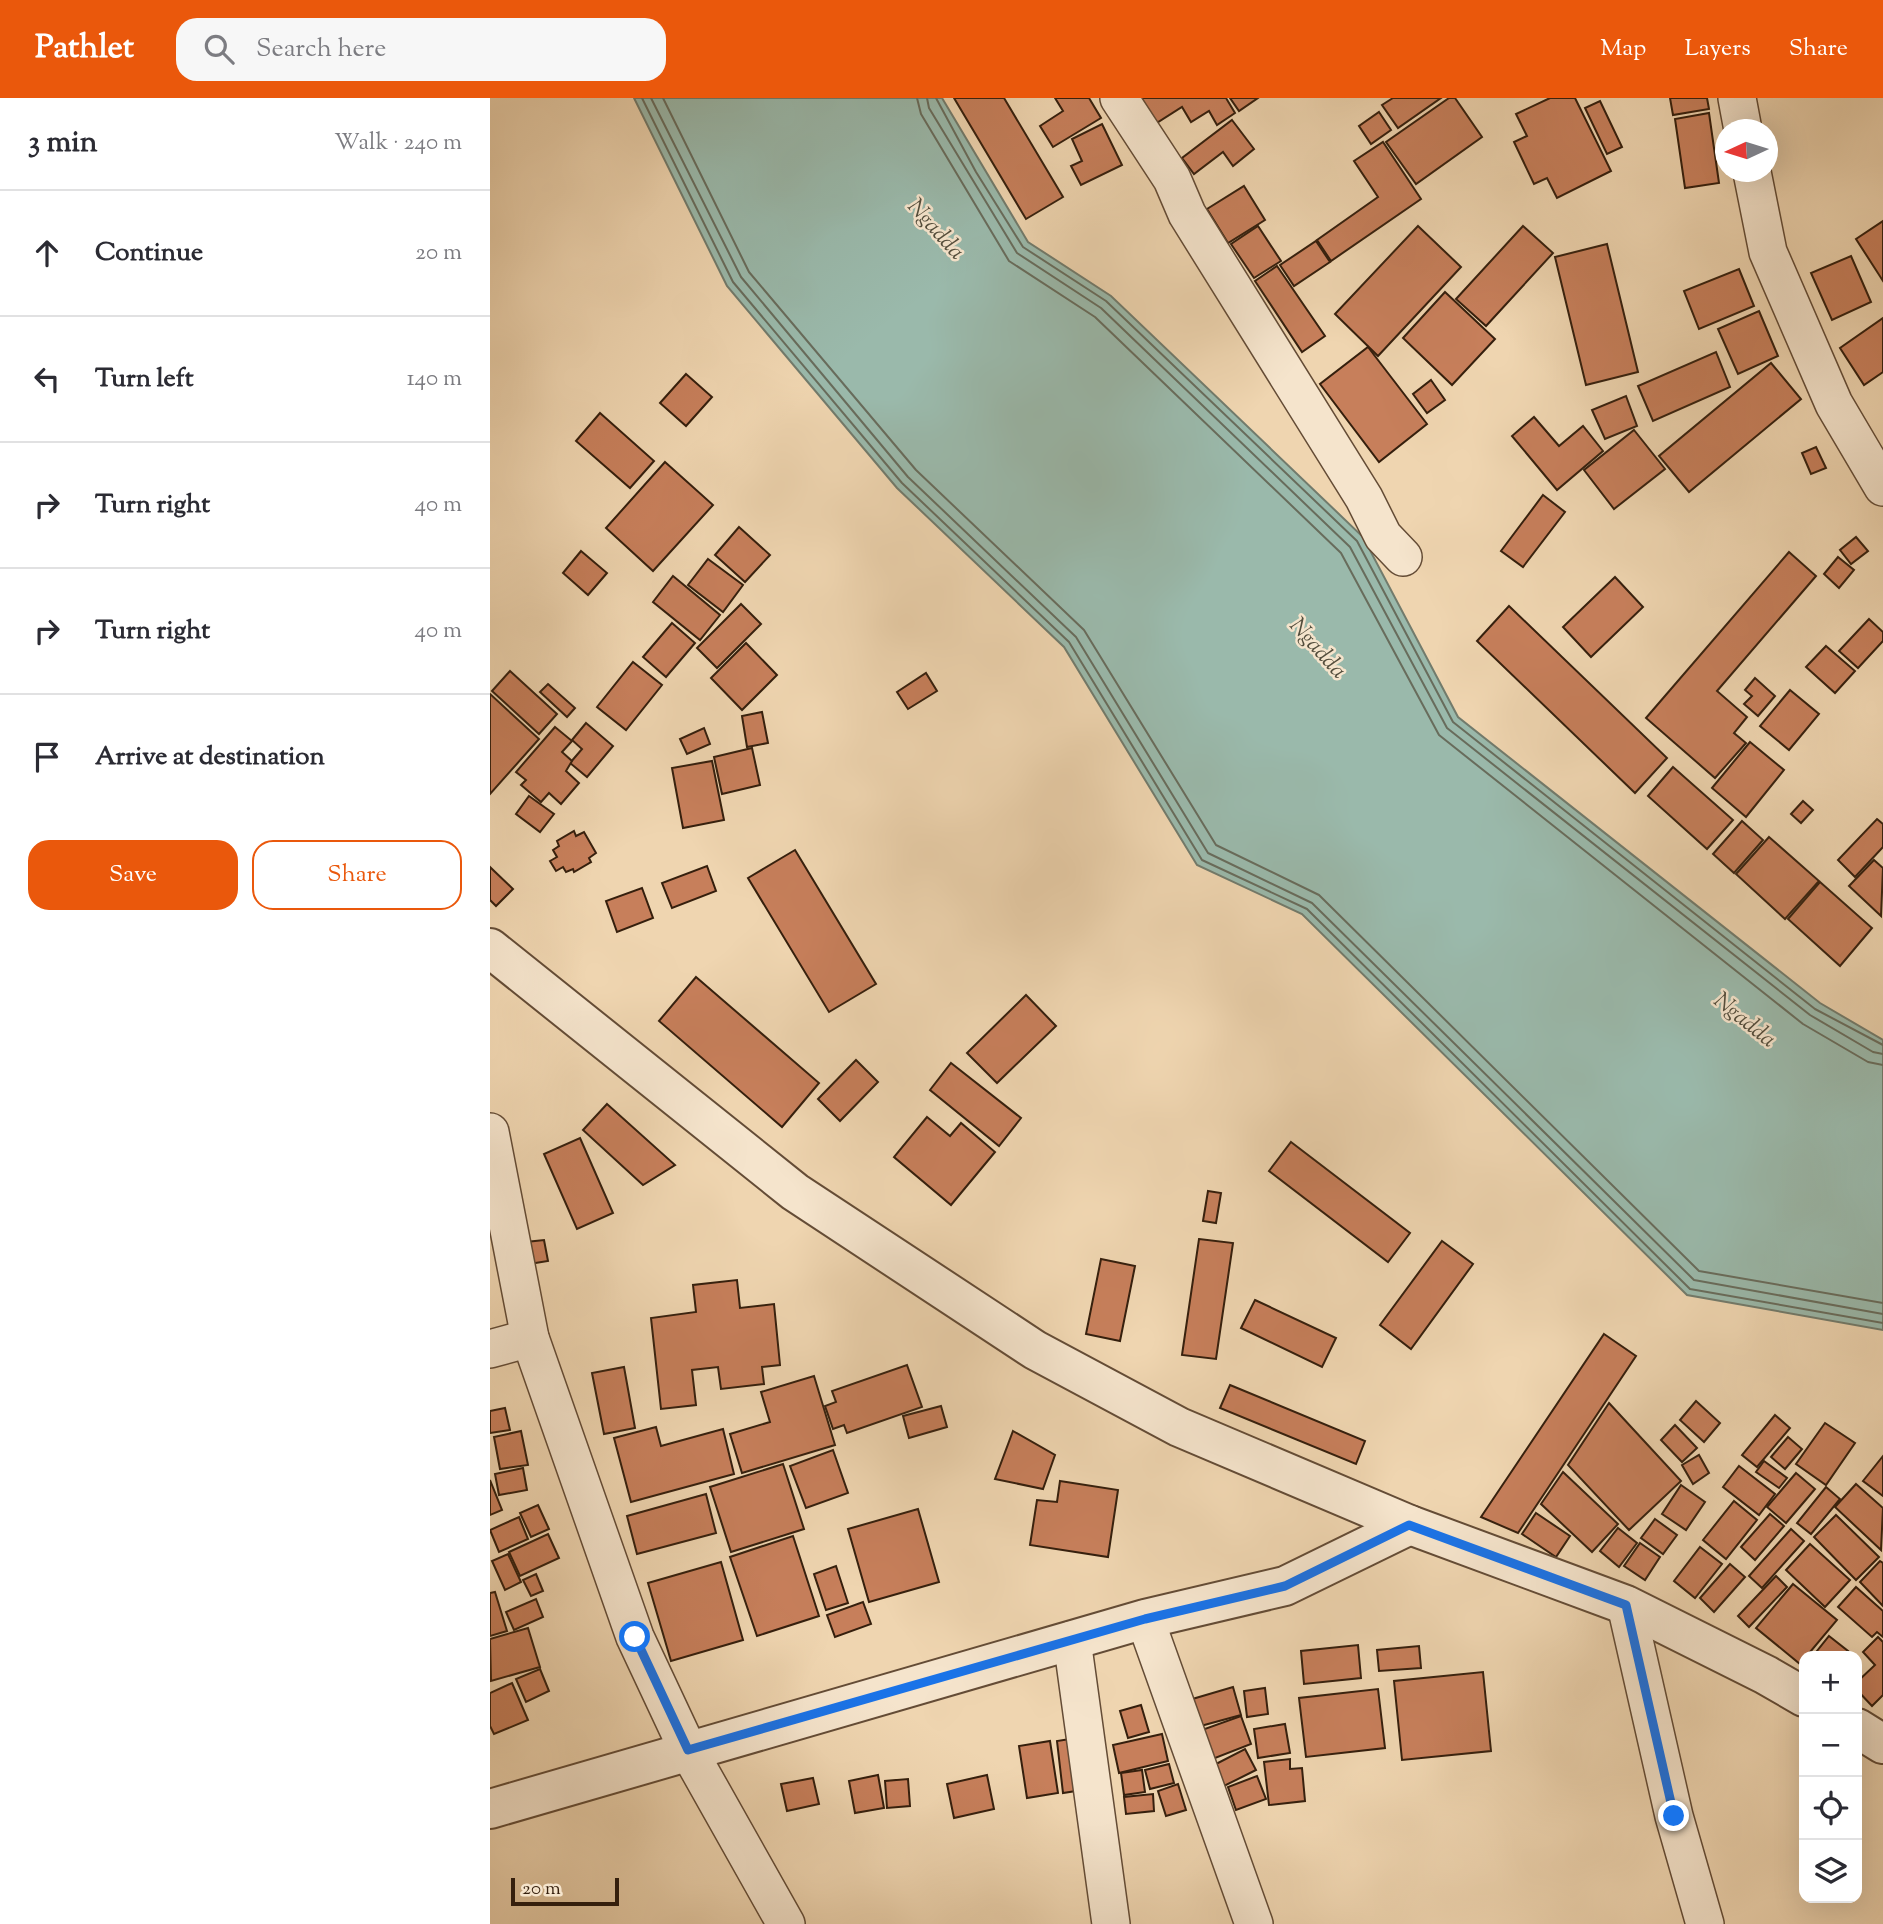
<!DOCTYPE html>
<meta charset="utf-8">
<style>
:root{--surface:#fff;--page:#f7f7f7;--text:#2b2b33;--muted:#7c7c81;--line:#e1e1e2;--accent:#ea580c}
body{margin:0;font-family:"Sorts Mill Goudy",serif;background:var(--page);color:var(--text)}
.controls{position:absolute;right:21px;bottom:21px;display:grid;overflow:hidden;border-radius:14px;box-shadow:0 7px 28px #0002}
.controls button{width:63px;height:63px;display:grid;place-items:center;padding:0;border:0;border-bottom:2px solid var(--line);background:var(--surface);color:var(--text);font:35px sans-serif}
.compass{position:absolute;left:1225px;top:21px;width:63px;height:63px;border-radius:50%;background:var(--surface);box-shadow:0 7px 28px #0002;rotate:266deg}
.scale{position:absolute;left:21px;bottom:18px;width:108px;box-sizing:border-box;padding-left:7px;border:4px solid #351f0d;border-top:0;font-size:19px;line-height:24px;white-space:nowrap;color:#351f0d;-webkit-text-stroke:5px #f5e4cc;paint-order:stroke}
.stop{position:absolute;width:21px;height:21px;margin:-16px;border:5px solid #1a73e8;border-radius:50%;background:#fff}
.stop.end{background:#1a73e8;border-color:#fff;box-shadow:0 2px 7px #0008}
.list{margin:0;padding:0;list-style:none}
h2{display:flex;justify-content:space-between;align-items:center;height:91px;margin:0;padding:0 28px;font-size:30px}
h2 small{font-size:23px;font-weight:400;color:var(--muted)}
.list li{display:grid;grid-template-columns:46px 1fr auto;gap:21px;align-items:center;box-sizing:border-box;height:126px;padding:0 28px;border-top:2px solid var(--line)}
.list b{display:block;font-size:26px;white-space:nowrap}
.list em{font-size:23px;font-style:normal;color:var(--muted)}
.actions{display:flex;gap:14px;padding:21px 28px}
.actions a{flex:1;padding:16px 0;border:2px solid var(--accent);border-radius:21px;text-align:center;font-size:24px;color:var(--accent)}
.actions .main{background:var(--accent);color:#fff}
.icon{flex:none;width:38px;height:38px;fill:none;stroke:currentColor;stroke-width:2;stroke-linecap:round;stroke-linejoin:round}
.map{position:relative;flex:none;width:1393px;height:1826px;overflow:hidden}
header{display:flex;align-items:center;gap:42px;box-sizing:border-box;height:98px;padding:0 35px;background:var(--accent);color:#fff}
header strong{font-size:33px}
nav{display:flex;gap:38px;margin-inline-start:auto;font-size:24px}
.search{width:490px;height:63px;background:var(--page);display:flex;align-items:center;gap:18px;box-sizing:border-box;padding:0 24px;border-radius:21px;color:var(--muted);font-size:26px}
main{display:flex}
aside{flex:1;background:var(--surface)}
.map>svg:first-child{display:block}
</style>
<header>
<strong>Pathlet</strong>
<div class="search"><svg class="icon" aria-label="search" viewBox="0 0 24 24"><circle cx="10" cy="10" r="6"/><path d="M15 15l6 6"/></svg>Search here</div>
<nav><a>Map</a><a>Layers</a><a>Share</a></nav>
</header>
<main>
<aside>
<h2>3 min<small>Walk · 240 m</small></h2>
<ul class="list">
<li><svg class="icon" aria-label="ahead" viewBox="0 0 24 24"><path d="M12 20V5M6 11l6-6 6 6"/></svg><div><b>Continue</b></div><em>20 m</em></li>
<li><svg class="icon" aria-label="left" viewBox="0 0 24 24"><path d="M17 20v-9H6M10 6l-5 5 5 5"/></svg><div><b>Turn left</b></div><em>140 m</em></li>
<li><svg class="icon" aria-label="right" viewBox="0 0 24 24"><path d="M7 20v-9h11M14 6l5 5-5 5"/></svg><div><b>Turn right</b></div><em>40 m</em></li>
<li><svg class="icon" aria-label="right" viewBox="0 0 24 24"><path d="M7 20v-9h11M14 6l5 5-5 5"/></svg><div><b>Turn right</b></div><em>40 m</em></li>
<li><svg class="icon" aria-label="arrive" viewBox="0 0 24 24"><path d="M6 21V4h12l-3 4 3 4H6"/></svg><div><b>Arrive at destination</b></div></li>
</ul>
<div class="actions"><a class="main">Save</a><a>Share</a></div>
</aside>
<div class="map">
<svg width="1393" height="1826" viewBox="0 0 1393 1826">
<rect width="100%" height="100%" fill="#efd5b0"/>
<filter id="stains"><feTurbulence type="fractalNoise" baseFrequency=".00286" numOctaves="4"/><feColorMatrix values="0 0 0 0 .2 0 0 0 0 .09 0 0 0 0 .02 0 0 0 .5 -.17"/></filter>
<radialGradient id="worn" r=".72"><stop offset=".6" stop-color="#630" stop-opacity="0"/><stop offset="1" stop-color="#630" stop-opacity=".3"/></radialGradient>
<path fill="#9ab9ab" stroke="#727b6c" stroke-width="2" d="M144,0H452L538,144L621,198L873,439L968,619L1330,905L1393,942V1232L1197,1197L812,816L707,767L574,549L407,390L237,188Z"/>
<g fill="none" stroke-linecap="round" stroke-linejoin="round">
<g stroke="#686c5c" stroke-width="2">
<path d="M152,0L243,184L412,385L579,544L712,762L817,811L1200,1191L1393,1225"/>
<path d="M161,0L251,179L418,379L586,539L718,755L822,805L1204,1182L1393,1216"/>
<path d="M173,0L259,174L426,372L594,532L726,747L829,797L1209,1173L1393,1205"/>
<path d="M427,0L431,16L519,163L605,219L851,455L949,637L1313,926L1378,964L1393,967"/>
<path d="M437,0L439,10L527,155L611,210L860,449L957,630L1320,917L1383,954L1393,956"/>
<path d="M446,0L486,74L533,149L616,203L867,443L963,624L1325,911L1393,947"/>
</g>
</g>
<g fill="#c77f5b" stroke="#351f0d" stroke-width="2">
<path d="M464,0H514L573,99L536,121Z"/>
<path d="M565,0H599L611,20L563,49L550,28L573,13Z"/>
<path d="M649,0H736L745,15L727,27L719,13L701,24L692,9L665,26Z"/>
<path d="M740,0H768L749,13Z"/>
<path d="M903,0H951L908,30L892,7Z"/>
<path d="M959,0H965L992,39L926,86L896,44Z"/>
<path d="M1060,0H1085L1121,73L1067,100L1057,80L1044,86L1024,44L1037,38L1026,16Z"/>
<path d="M1180,0H1217L1219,11L1183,17Z"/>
<path d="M1110,3L1132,49L1117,56L1095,10Z"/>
<path d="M889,14L901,32L881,46L869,28Z"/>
<path d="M1219,15L1229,85L1195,90L1185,21Z"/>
<path d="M742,22L764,51L743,68L733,54L704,76L692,60Z"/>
<path d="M612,26L632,67L591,87L581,68L592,63L582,41Z"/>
<path d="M893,44L931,101L841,163L827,142L888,99L864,63Z"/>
<path d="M754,88L775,122L738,145L717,111Z"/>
<path d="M1393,123V183L1366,141Z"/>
<path d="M768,128L791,163L764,180L741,146Z"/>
<path d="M928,128L971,169L888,258L845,216Z"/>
<path d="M1033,128L1063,155L996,228L966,201Z"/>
<path d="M826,143L840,164L804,188L790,167Z"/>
<path d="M1117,146L1148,274L1096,287L1065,159Z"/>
<path d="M1361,158L1381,204L1342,222L1321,175Z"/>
<path d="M787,168L835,238L812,254L765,183Z"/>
<path d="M1249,171L1264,208L1209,231L1194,193Z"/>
<path d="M955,194L1005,241L962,287L913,240Z"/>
<path d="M1269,213L1288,258L1248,276L1228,231Z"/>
<path d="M1393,220V274L1374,287L1350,250Z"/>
<path d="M878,249L937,326L889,364L830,286Z"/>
<path d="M1226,254L1240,289L1163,323L1148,288Z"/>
<path d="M1281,265L1311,301L1199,394L1169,358Z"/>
<path d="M196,276L222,299L196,328L170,305Z"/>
<path d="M941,282L955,302L937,315L923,296Z"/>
<path d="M1136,298L1147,328L1115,341L1102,312Z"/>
<path d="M110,315L164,363L140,390L86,343Z"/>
<path d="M1044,319L1069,348L1093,328L1113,353L1067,392L1022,338Z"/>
<path d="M1144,332L1175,371L1124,411L1094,372Z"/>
<path d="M1326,349L1336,370L1321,376L1312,355Z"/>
<path d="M175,364L223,407L163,473L116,430Z"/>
<path d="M1053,397L1075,414L1033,469L1011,453Z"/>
<path d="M249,429L280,457L255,484L225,457Z"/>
<path d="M1366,439L1378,453L1361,466L1350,452Z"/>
<path d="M91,453L117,475L98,497L73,475Z"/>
<path d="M1299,454L1326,478L1227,593L1257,619L1244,635L1256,645L1225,680L1156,620Z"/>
<path d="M1348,459L1364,472L1349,490L1334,476Z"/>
<path d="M218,461L253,487L233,514L198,487Z"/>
<path d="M183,478L230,517L210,542L163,504Z"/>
<path d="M1125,479L1153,509L1101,559L1073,529Z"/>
<path d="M251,506L271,526L227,570L207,550Z"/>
<path d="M1019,508L1177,660L1145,695L987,543Z"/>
<path d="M1379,521L1393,534V543L1368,570L1349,553Z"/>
<path d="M182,525L205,545L176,579L153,559Z"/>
<path d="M256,545L287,577L252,612L221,580Z"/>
<path d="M1336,548L1365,573L1345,595L1316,569Z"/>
<path d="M143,564L172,587L136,632L107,609Z"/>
<path d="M20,573L67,616L49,636L2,593Z"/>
<path d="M436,575L447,593L418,611L407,594Z"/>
<path d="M1265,580L1285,598L1268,618L1254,606L1262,598L1255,592Z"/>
<path d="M58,586L85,610L77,619L50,594Z"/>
<path d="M1300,592L1329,616L1299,652L1270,628Z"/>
<path d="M0,596L49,641L0,696Z"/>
<path d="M272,614L278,645L257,649L252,618Z"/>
<path d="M96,625L123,648L97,679L80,665L92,651L82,642Z"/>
<path d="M65,629L82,643L72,654L82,663L76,673L89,685L71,706L59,695L51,704L31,687L36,682L26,674Z"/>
<path d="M214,630L220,646L197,656L190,641Z"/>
<path d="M1260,644L1294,672L1256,719L1222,690Z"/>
<path d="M262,650L270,687L232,696L224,659Z"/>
<path d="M222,663L234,722L193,730L182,670Z"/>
<path d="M1183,669L1243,722L1217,751L1158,698Z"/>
<path d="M39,698L64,716L50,734L26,716Z"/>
<path d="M1313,703L1323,712L1311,725L1301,716Z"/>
<path d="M1387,721L1393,726V749L1365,779L1348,762Z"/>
<path d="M1252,723L1273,742L1244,775L1223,756Z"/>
<path d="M84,733L86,738L94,734L106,755L99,760L101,764L84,774L83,771L76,774L73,769L66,773L60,763L67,759L63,752L69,748L67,743Z"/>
<path d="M1279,739L1329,783L1295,821L1246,776Z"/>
<path d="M305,752L386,886L339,914L258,780Z"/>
<path d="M1384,762L1393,770L1391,818L1359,788Z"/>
<path d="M217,768L226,793L182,810L172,785Z"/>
<path d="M0,769L23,791L6,808L0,802Z"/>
<path d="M1330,784L1382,830L1350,868L1298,821Z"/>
<path d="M152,790L163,820L127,834L116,803Z"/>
<path d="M206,879L329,985L292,1029L169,923Z"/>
<path d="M536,897L566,928L507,985L477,955Z"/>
<path d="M366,962L388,984L350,1023L328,1001Z"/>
<path d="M461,965L531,1020L509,1048L440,992Z"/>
<path d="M117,1006L185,1067L153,1087L93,1032Z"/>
<path d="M437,1019L460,1038L471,1025L505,1054L461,1107L404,1059Z"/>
<path d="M90,1040L123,1115L87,1131L54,1056Z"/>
<path d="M801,1044L920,1135L898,1164L779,1073Z"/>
<path d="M718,1093L731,1095L726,1125L713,1123Z"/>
<path d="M709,1141L743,1145L726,1261L692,1257Z"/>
<path d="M54,1142L58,1163L39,1166L36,1144Z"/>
<path d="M952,1143L983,1166L921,1251L890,1227Z"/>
<path d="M611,1161L645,1168L630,1243L596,1236Z"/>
<path d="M247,1182L250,1210L284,1206L290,1267L272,1269L274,1286L231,1291L228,1269L202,1272L206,1307L171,1311L161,1220L206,1214L203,1187Z"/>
<path d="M765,1202L846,1240L832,1269L751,1230Z"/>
<path d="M1114,1236L1146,1258L1028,1435L991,1419Z"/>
<path d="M417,1267L432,1309L357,1335L354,1327L343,1331L335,1308L346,1304L342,1293Z"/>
<path d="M134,1269L145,1330L114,1336L102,1275Z"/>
<path d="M324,1278L345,1347L252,1375L240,1336L280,1324L271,1294Z"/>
<path d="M740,1287L875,1343L866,1366L730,1310Z"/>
<path d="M1206,1303L1230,1325L1214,1344L1190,1322Z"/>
<path d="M1119,1305L1191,1383L1139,1432L1078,1367Z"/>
<path d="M451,1308L457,1329L419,1340L413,1318Z"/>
<path d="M15,1310L20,1332L0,1335V1313Z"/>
<path d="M1285,1317L1300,1330L1267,1369L1252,1357Z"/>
<path d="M1335,1325L1365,1345L1336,1387L1306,1366Z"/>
<path d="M1185,1327L1207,1350L1192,1364L1171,1342Z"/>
<path d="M166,1329L171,1348L233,1331L244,1376L141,1404L124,1340Z"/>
<path d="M31,1333L38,1367L10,1371L4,1339Z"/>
<path d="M523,1333L565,1357L553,1391L505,1381Z"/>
<path d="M1298,1339L1312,1351L1295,1371L1281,1359Z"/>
<path d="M343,1352L358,1395L316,1410L300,1368Z"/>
<path d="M1209,1357L1219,1375L1203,1386L1192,1367Z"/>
<path d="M1393,1358V1398L1373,1383Z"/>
<path d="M1274,1363L1297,1380L1289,1390L1266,1374Z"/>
<path d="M293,1366L314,1431L241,1454L220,1389Z"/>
<path d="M1249,1368L1285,1396L1269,1417L1233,1389Z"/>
<path d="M33,1370L37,1392L9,1397L5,1376Z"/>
<path d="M1073,1374L1128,1426L1102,1454L1051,1406Z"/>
<path d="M1306,1375L1325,1391L1296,1425L1277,1409Z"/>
<path d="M0,1382L12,1412L0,1417Z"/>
<path d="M570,1383L628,1392L618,1459L540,1447L547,1402L567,1404Z"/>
<path d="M1366,1386L1393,1410L1391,1452L1345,1409Z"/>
<path d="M1191,1387L1215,1404L1196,1432L1172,1416Z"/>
<path d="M1336,1389L1350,1401L1321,1436L1307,1425Z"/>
<path d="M216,1396L226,1435L147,1456L137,1418Z"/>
<path d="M1244,1403L1267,1422L1236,1461L1213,1442Z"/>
<path d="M48,1407L59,1431L41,1439L30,1415Z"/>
<path d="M428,1411L449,1484L379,1504L358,1431Z"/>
<path d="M1046,1415L1080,1438L1066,1459L1032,1436Z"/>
<path d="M1280,1416L1294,1428L1265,1462L1251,1449Z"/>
<path d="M1346,1417L1389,1459L1366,1482L1324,1439Z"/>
<path d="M29,1419L38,1441L9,1454L0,1432Z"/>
<path d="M1165,1421L1187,1437L1173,1456L1151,1440Z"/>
<path d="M1128,1430L1147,1445L1129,1469L1110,1453Z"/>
<path d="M1301,1431L1314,1443L1272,1490L1259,1478Z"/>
<path d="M58,1436L69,1460L30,1478L19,1454Z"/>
<path d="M303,1438L329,1518L267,1538L240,1459Z"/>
<path d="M1150,1445L1170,1459L1155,1482L1134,1468Z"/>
<path d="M1320,1446L1360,1482L1335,1509L1296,1472Z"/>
<path d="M1210,1449L1232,1466L1205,1500L1184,1483Z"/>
<path d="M18,1456L31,1484L15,1492L2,1463Z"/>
<path d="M1390,1463L1393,1465V1508L1370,1484Z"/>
<path d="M231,1464L253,1542L181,1563L158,1485Z"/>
<path d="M1240,1466L1255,1479L1224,1514L1210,1500Z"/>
<path d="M346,1468L358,1505L336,1512L324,1476Z"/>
<path d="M46,1476L53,1493L41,1498L33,1482Z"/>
<path d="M1286,1478L1297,1489L1259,1529L1248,1518Z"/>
<path d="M1303,1486L1347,1522L1310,1566L1266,1530Z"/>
<path d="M1366,1489L1393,1513V1539L1387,1534L1382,1539L1348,1509Z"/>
<path d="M5,1494L17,1533L0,1538V1495Z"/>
<path d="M46,1501L53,1519L24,1532L16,1514Z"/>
<path d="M373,1504L381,1526L345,1539L337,1517Z"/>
<path d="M38,1530L50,1569L1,1583L0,1541Z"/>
<path d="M1339,1538L1358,1553L1354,1558H1323Z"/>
<path d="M1388,1539L1393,1544V1597L1382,1608L1367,1592V1584L1385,1567L1373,1554Z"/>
<path d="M868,1547L871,1580L814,1586L811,1553Z"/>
<path d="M929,1548L931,1570L889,1573L887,1552Z"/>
<path d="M50,1571L59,1593L36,1604L26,1581Z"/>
<path d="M993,1574L1001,1653L912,1662L904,1583Z"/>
<path d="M22,1585L38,1622L4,1636L0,1628V1595Z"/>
<path d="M743,1589L751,1617L707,1629L699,1602Z"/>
<path d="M775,1590L778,1616L757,1619L754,1593Z"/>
<path d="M888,1591L895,1650L816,1659L809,1600Z"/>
<path d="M651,1607L659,1634L638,1640L630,1613Z"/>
<path d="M751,1618L761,1646L720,1662L709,1633Z"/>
<path d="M795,1626L800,1655L768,1660L764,1631Z"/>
<path d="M672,1636L678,1663L629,1675L623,1647Z"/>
<path d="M593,1639L599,1691L573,1695L567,1643Z"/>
<path d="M560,1643L568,1695L537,1700L529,1648Z"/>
<path d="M755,1651L766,1672L734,1688L724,1667Z"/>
<path d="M800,1661V1671L812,1670L815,1703L779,1707L774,1664Z"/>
<path d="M679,1666L684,1685L660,1691L655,1672Z"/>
<path d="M652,1672L655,1694L634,1697L631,1675Z"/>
<path d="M388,1677L394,1710L365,1715L359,1683Z"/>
<path d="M497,1677L504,1711L464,1720L457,1686Z"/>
<path d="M767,1678L776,1701L746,1712L738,1689Z"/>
<path d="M323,1680L329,1706L297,1713L291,1686Z"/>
<path d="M418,1681L420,1708L397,1710L395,1683Z"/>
<path d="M688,1686L696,1712L676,1718L668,1693Z"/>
<path d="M663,1696L664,1713L636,1716L634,1699Z"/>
</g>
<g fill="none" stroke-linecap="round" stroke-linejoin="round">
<defs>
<g id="minor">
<path d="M629,0L682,81L697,116L874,400L893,438L913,459"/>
<path d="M1247,0L1253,32"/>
<path d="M1262,74L1278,154L1344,306L1393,389"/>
<path d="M0,1034L40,1240L145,1539L198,1652L296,1826"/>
<path d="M0,1251L40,1240"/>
<path d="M1136,1507L1184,1718L1215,1826"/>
<path d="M655,1521L764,1826"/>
<path d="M582,1542L621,1826"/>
</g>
<g id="tertiary">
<path d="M0,850L305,1094L545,1252L689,1329L920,1427L1136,1507L1276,1577L1314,1599"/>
<path d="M1367,1630L1393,1646"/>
<path d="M0,1711L655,1521L795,1488L920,1427"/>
</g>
</defs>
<use href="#minor" stroke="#644c36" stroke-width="40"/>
<use href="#tertiary" stroke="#644c36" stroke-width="42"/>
<use href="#minor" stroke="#f5e4cc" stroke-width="37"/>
<use href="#tertiary" stroke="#f5e4cc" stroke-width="38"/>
</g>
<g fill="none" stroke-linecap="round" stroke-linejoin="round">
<path stroke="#1a73e8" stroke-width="9" d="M145,1539L198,1652L655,1521L795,1488L919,1427L1136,1507L1184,1718"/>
</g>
<g text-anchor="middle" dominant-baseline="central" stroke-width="5" stroke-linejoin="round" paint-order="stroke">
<g font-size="23" font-style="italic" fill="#534d3c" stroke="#f5e4cc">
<text transform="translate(445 132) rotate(48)">Ngadda</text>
<text transform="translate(827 551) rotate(48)">Ngadda</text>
<text transform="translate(1254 923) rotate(39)">Ngadda</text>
</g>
</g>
<rect width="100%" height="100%" filter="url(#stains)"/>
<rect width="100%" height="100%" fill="url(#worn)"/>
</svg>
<div class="controls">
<button>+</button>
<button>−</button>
<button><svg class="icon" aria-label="locate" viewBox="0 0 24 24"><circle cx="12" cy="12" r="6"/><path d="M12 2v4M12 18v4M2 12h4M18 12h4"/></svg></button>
<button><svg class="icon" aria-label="layers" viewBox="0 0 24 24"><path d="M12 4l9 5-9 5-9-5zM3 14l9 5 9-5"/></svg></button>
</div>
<svg class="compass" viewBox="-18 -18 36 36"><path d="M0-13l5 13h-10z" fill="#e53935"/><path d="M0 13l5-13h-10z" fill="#7c7c81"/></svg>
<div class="scale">20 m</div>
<div class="stop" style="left:145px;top:1539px"></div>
<div class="stop end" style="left:1184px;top:1718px"></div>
</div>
</main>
